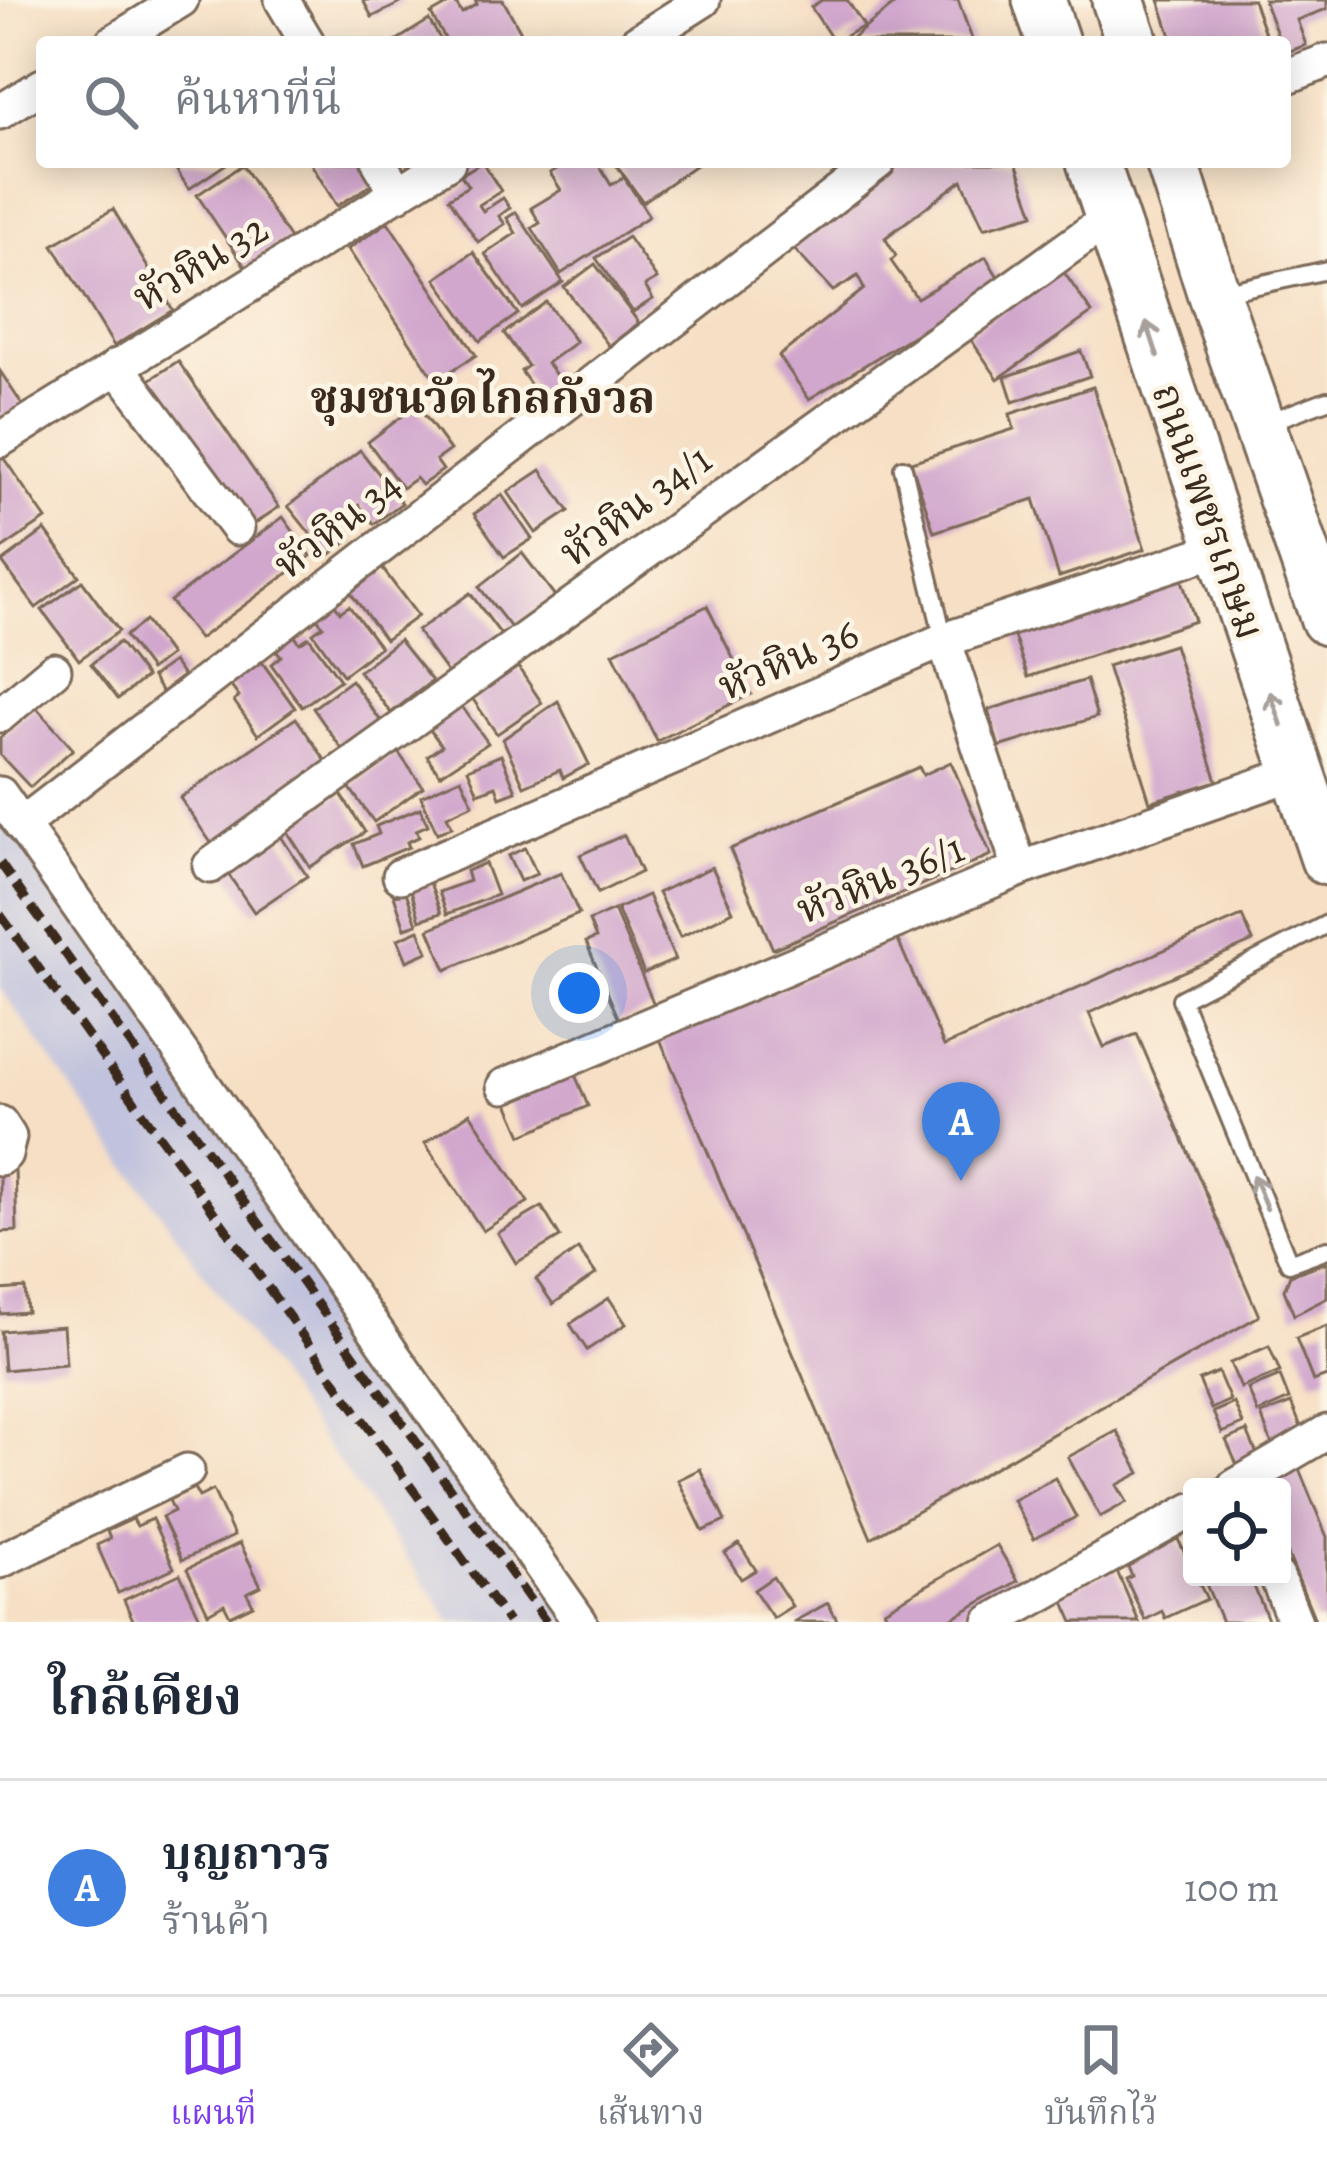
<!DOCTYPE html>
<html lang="th">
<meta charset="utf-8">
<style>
:root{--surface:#fff;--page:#f2f2f3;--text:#1f2937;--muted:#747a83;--line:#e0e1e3;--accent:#7c3aed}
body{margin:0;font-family:Alegreya,"Noto Serif Thai",serif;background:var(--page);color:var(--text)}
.controls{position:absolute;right:36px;bottom:36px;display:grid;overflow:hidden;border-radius:12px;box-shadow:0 6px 30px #0003}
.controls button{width:108px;height:108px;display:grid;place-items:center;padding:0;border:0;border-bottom:3px solid var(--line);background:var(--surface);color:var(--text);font:60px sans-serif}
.you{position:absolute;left:579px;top:993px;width:42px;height:42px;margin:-30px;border:9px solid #fff;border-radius:50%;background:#1a73e8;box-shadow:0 0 0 18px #1a73e833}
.badge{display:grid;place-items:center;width:78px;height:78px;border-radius:50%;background:var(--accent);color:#fff;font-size:39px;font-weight:700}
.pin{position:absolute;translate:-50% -99px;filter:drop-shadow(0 3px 6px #0008)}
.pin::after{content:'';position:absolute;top:63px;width:42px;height:36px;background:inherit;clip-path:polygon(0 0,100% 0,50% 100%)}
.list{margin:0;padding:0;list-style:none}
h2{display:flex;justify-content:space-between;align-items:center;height:156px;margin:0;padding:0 48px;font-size:51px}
h2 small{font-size:39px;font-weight:400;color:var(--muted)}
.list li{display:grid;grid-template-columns:78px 1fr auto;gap:36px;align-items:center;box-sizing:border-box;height:216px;padding:0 48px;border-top:3px solid var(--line)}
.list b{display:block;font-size:45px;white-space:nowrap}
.list p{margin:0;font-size:39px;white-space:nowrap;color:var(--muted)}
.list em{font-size:39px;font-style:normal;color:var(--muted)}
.icon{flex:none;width:66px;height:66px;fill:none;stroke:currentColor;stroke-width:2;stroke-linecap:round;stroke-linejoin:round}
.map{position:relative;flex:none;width:1327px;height:1622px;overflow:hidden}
.search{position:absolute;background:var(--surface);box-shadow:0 6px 30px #0003;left:36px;right:36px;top:36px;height:132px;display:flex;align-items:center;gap:30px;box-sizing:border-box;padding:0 42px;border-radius:12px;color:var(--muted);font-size:45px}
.sheet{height:372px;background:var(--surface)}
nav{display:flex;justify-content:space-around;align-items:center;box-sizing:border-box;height:168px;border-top:3px solid var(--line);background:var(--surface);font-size:33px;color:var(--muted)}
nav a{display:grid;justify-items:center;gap:6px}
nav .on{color:var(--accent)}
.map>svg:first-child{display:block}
</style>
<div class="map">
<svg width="1327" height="1622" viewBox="0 0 1327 1622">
<rect width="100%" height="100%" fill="#fcf5e5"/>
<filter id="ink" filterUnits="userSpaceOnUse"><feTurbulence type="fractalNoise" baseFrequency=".00833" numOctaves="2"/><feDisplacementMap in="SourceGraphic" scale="24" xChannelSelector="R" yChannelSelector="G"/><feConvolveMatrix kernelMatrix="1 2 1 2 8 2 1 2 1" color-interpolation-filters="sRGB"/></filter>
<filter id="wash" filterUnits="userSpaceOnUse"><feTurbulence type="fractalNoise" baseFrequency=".004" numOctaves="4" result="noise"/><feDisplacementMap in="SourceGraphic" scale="48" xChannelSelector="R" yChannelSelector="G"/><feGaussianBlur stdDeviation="2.7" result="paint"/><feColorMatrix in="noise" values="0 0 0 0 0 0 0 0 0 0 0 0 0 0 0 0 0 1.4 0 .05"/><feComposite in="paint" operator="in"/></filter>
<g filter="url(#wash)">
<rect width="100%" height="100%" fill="#f6dfc4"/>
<path fill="#c1c2dd" d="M0,807L570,1622H452L0,988Z"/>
<g id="blocks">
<g fill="#d1a7cd">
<path d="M363,0H407L372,17Z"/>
<path d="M475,0H503L522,34L508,42H447L431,14L454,1L462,13L477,4Z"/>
<path d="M822,0H847L864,26L834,42L811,7Z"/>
<path d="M900,0H958L973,42H847Z"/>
<path d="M1159,0H1253L1268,42H1173Z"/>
<path d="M1264,0H1327V9L1297,20L1306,45L1285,53V42H1280Z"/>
<path d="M429,20L442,42H394Z"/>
<path d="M171,162H229L189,189Z"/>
<path d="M310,162H370L381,179L337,206Z"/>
<path d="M482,162L501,191L479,205L483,211L503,198L510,208L499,216L505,224L478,242L449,198L468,186L461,175Z"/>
<path d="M568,162H597L611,185L624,177L649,216L561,274L532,228L540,223L531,208L561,190L550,173Z"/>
<path d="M614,162H700L643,202Z"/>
<path d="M899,162H1016L1034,214L984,228L962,180L885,238L896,256L891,261L917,298L986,257L1001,282L809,399L779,356L864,289L858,276L833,291L792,247Z"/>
<path d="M242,165L290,239L246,268L197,195Z"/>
<path d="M113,209L173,310L114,346L53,245Z"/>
<path d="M516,212L563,282L522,309L485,254L516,233L507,218Z"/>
<path d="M388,222L476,355L436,381L348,249Z"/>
<path d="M628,237L657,279L645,286L653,299L633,312L596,258Z"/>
<path d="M473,252L518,314L480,341L436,279Z"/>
<path d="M595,264L639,323L609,346L564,287Z"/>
<path d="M1061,268L1092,313L998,379L967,334Z"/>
<path d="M546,302L576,342L547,363L564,386L543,402L521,371L528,366L504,333Z"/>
<path d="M1081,351L1090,376L1013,402L1005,377Z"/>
<path d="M178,361L279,507L248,528L148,381Z"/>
<path d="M0,371L23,406L0,421Z"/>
<path d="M1093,387L1145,549L1059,577L1034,499L934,532L911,462L1014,429L1010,414Z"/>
<path d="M417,405L450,450L436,460L443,470L422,485L416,478L402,488L368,442Z"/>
<path d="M360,450L402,503L374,524L359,505L337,522L351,539L328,556L288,506Z"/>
<path d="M0,453L46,519L0,550Z"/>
<path d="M541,470L569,511L536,533L508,492Z"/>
<path d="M502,495L532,539L504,557L474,514Z"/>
<path d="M283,517L311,556L199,639L170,601Z"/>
<path d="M45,530L79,576L36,608L2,562Z"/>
<path d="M522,553L555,596L512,629L479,587Z"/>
<path d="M379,564L418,616L385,640L347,588Z"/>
<path d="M1180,574L1195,621L1028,677L1012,631Z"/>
<path d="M82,581L119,631L79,660L42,610Z"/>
<path d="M470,593L502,636L448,674L417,631Z"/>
<path d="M334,603L340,612L349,606L380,647L343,675L313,633L323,626L316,617Z"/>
<path d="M707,606L751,694L657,741L613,653Z"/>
<path d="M145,621L170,655L150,670L125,636Z"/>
<path d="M292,633L300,643L309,637L340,680L302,707L271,664L281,656L274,647Z"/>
<path d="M399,640L432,681L391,713L359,671Z"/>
<path d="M119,642L146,677L118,699L91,664Z"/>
<path d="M1174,645L1217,781L1150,802L1107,666Z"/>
<path d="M259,658L295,708L258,735L234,701L239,697L227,681Z"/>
<path d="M173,662L183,676L162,692L152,677Z"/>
<path d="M518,667L542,703L497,734L472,698Z"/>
<path d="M351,680L383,724L344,752L313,708Z"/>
<path d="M1086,680L1097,717L999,747L988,710Z"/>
<path d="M458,701L488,743L440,775L427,756L442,746L425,723Z"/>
<path d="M558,701L589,764L563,778L560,770L524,786L503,739Z"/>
<path d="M35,706L73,749L30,787L0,755V738Z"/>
<path d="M296,718L330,767L214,847L180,798Z"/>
<path d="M398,752L423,787L374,822L349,787Z"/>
<path d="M501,755L516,791L500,797L496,786L478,793L468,769Z"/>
<path d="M951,762L991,855L773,949L730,849L919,767L923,775Z"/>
<path d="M461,778L473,804L447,816L452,827L437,833L421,796Z"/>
<path d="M341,794L365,832L310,867L285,828Z"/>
<path d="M420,808L428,825L416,830L419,837L407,842L409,847L363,866L354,844L379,834L376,826Z"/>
<path d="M280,835L307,876L254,912L226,871Z"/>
<path d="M624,835L641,872L598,893L580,855Z"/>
<path d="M525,848L537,874L520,881L508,856Z"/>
<path d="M485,863L497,895L447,914L439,892L469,881L466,871Z"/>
<path d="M712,867L733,911L680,937L658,893Z"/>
<path d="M561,873L579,914L446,970L429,929Z"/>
<path d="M429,880L441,913L420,920L410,887Z"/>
<path d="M406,892L417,924L405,928L394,895Z"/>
<path d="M648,895L675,960L644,973L617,909Z"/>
<path d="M614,910L655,1007L620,1022L586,942L596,938L589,921Z"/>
<path d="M1242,916L1253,941L1089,1013L1104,1047L1137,1034L1259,1316L871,1538L660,1039L897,938L944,1046Z"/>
<path d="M419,930L428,952L407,961L398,939Z"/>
<path d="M574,1072L588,1106L522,1135L507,1101Z"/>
<path d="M470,1113L528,1202L483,1231L425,1143Z"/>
<path d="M15,1170L17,1231L0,1232V1171Z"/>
<path d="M542,1207L560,1237L516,1263L498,1233Z"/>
<path d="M578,1249L596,1274L553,1304L536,1279Z"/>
<path d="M1327,1262V1298L1294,1315L1284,1290L1290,1275Z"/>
<path d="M25,1288L27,1312L0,1314V1290Z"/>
<path d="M609,1298L626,1324L587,1350L570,1324Z"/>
<path d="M63,1326L66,1364L4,1370L1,1331Z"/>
<path d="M1327,1326V1376L1313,1381L1296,1338Z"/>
<path d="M1269,1346L1280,1372L1241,1388L1230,1363Z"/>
<path d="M1218,1372L1230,1400L1211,1409L1199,1380Z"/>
<path d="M1280,1376L1289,1399L1258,1413L1248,1389Z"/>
<path d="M1234,1403L1243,1424L1222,1433L1213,1412Z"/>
<path d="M1291,1403L1304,1434L1273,1447L1261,1415Z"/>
<path d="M1117,1431L1140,1473L1117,1485L1127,1502L1100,1517L1068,1457Z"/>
<path d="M1247,1431L1258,1457L1238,1467L1226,1440Z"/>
<path d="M1297,1464L1327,1537V1622H1316L1282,1540V1487H1260Z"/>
<path d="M700,1469L725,1521L703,1531L678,1480Z"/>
<path d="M1055,1478L1076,1517L1034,1539L1013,1500Z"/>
<path d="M194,1488L199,1497L213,1490L234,1536L182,1560L162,1517L174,1511L169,1500Z"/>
<path d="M133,1519L137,1526L152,1519L174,1568L118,1593L97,1545L110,1539L107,1531Z"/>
<path d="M1175,1533L1192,1568V1577H1196L1207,1599L1165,1618L1162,1611L1145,1620L1126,1579L1132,1576L1124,1558Z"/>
<path d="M240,1543L261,1586L247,1593L253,1605L230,1616L224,1604L208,1613L187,1569Z"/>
<path d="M739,1544L756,1570L741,1579L725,1553Z"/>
<path d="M997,1545L1018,1581L945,1622H891L884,1610Z"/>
<path d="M1116,1569L1139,1622H1073L1060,1593Z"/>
<path d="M180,1574L201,1620L134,1622L124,1600Z"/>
<path d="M773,1577L792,1606L773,1618L754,1590Z"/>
<path d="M1203,1577H1250L1269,1622H1222Z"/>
<path d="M828,1603L838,1622H793Z"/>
</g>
</g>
</g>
<g filter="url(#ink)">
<use href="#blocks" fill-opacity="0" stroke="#7c6958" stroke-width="3"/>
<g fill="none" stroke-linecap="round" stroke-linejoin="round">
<defs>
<g id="service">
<path d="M1221,293L1327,270"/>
<path d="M1266,423L1327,400"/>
<path d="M903,468L944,640"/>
<path d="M1327,924L1181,999L1289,1263L1327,1249"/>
</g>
<g id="minor">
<path d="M282,0L307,42"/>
<path d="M113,42L181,0"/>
<path d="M637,42L703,0"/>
<path d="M1285,77L1327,61"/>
<path d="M0,112L42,86"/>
<path d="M379,162L398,194"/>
<path d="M117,366L237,528"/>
<path d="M0,440L448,162"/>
<path d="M944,640L1020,869"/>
<path d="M0,715L54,670"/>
<path d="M0,794L580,1622"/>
<path d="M21,825L878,162"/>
<path d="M210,866L1111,217"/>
<path d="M400,876L944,640L1221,548"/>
<path d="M504,1086L1020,869L1298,772"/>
<path d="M0,1123L9,1137L5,1154L0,1158"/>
<path d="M1234,1487L1327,1432"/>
<path d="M0,1561L187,1471"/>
<path d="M1277,1577L1295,1622"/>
<path d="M991,1622L1192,1510"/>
</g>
<g id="primary">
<path d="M1039,0L1053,42"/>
<path d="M1118,0L1132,42"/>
<path d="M1093,162L1327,859"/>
<path d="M1172,162L1214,295L1327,619"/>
</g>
</defs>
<use href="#service" stroke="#7c6958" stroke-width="22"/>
<use href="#minor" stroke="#7c6958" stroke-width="39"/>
<use href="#primary" stroke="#7c6958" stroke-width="57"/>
<use href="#service" stroke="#fff" stroke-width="16"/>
<use href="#minor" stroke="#fff" stroke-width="33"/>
<use href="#primary" stroke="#fff" stroke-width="51"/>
<g stroke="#3b2a1e" stroke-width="9" stroke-dasharray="18 9" stroke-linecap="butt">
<path d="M0,863L546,1622"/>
<path d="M0,914L508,1622"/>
</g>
</g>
<defs><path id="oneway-shaft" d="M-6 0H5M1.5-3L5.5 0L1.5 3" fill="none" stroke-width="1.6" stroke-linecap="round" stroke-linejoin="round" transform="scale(3)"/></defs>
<g stroke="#a79f9a">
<use href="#oneway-shaft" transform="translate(1152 339) rotate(-108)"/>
<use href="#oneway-shaft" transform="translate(1276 709) rotate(-109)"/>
<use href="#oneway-shaft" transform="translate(1260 1192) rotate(-112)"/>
</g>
</g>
<g text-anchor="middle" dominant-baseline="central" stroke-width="9" stroke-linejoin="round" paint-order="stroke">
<g font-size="42" fill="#3b2a1e" stroke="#fcf5e5">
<text transform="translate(200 262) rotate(-31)">หัวหิน 32</text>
<text transform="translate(635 505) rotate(-36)">หัวหิน 34/1</text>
<text transform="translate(1209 511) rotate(71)">ถนนเพชรเกษม</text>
<text transform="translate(337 524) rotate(-38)">หัวหิน 34</text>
<text transform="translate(788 659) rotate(-23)">หัวหิน 36</text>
<text transform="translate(880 878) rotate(-22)">หัวหิน 36/1</text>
</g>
<g font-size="45" font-weight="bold" fill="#3b2a1e" stroke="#fcf5e5">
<text x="483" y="398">ชุมชนวัดไกลกังวล</text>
</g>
</g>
</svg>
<div class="controls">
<button><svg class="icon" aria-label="locate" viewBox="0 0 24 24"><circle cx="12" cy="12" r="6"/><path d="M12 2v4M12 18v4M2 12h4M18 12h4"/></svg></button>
</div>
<div class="you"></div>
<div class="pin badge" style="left:961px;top:1181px;background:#3f7fe0">A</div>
<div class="search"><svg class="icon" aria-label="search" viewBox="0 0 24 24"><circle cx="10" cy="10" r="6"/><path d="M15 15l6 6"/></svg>ค้นหาที่นี่</div>
</div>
<section class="sheet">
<h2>ใกล้เคียง<small></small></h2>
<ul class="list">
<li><span class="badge" style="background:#3f7fe0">A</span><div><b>บุญถาวร</b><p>ร้านค้า</p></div><em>100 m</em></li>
</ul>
</section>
<nav>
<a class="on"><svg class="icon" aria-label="map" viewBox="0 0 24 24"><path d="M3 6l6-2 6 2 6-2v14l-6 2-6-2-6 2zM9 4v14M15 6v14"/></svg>แผนที่</a>
<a><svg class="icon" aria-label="directions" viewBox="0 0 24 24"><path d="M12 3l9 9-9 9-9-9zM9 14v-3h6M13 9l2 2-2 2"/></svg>เส้นทาง</a>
<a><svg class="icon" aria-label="saved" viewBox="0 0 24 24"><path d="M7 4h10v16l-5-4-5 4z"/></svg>บันทึกไว้</a>
</nav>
